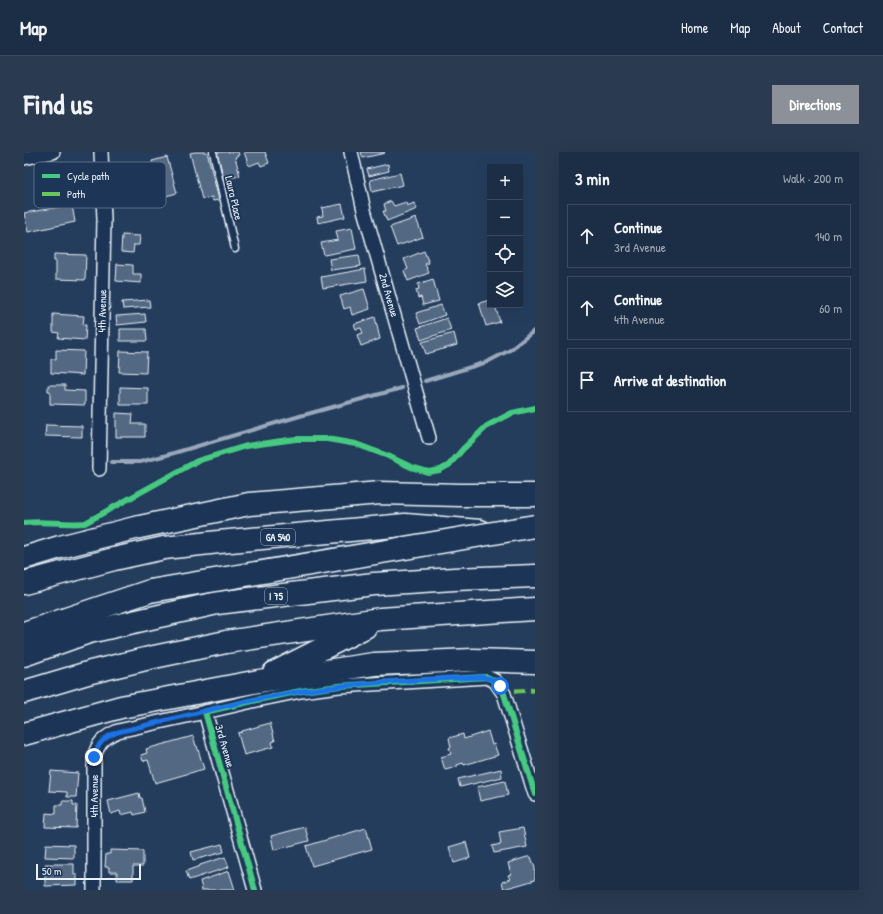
<!DOCTYPE html>
<meta charset="utf-8">
<style>
:root{--surface:#1c2e46;--page:#293a51;--text:#f1f3f6;--muted:#a0a8b3;--line:#3a4a5f;--accent:#8c9099}
body{margin:0;font-family:"Patrick Hand",sans-serif;background:var(--page);color:var(--text)}
.controls{position:absolute;right:12px;top:12px;display:grid;overflow:hidden;border-radius:0px;box-shadow:0 4px 16px #0002}
.controls button{width:36px;height:36px;display:grid;place-items:center;padding:0;border:0;border-bottom:1px solid var(--line);background:var(--surface);color:var(--text);font:20px sans-serif}
.scale{position:absolute;left:12px;bottom:10px;width:105px;box-sizing:border-box;padding-left:4px;border:2px solid #e8f1f8;border-top:0;font-size:11px;line-height:14px;white-space:nowrap;color:#e8f1f8;-webkit-text-stroke:3px #1d3557;paint-order:stroke}
.stop{position:absolute;width:12px;height:12px;margin:-9px;border:3px solid #1a73e8;border-radius:50%;background:#fff}
.stop.end{background:#1a73e8;border-color:#fff;box-shadow:0 1px 4px #0008}
.list{margin:0;padding:0;list-style:none}
h2{display:flex;justify-content:space-between;align-items:center;height:52px;margin:0;padding:0 16px;font-size:17px}
h2 small{font-size:13px;font-weight:400;color:var(--muted)}
.list li{display:grid;grid-template-columns:26px 1fr auto;gap:12px;align-items:center;box-sizing:border-box;height:64px;margin:0 8px 8px;padding:0 8px;border:1px solid var(--line);border-radius:0px}
.list b{display:block;font-size:15px;white-space:nowrap}
.list p{margin:0;font-size:13px;white-space:nowrap;color:var(--muted)}
.list em{font-size:13px;font-style:normal;color:var(--muted)}
.icon{flex:none;width:22px;height:22px;fill:none;stroke:currentColor;stroke-width:2;stroke-linecap:round;stroke-linejoin:round}
.map{position:relative;flex:none;width:511px;height:738px;overflow:hidden;border-radius:0px}
header{display:flex;align-items:center;gap:24px;box-sizing:border-box;height:56px;padding:0 20px;background:var(--surface);border-bottom:1px solid var(--line)}
header strong{font-size:19px}
nav{display:flex;gap:22px;margin-inline-start:auto;font-size:14px}
.intro{display:flex;align-items:center;justify-content:space-between;box-sizing:border-box;height:96px;padding:0 24px}
h1{margin:0;font-size:28px}
.button{padding:10px 18px;border-radius:0px;background:var(--accent);color:#fff;font-size:14px;font-weight:700}
main{display:flex;gap:24px;padding:0 24px}
aside{flex:1;background:var(--surface);border-radius:0px;box-shadow:0 4px 16px #0002}
.map>svg:first-child{display:block}
</style>
<header>
<strong>Map</strong>
<nav><a>Home</a><a>Map</a><a>About</a><a>Contact</a></nav>
</header>
<div class="intro"><h1>Find us</h1><a class="button">Directions</a></div>
<main>
<div class="map">
<svg width="511" height="738" viewBox="0 0 511 738">
<rect width="100%" height="100%" fill="#253d5d"/>
<filter id="ink" filterUnits="userSpaceOnUse"><feTurbulence type="fractalNoise" baseFrequency=".025" numOctaves="2"/><feDisplacementMap in="SourceGraphic" scale="8" xChannelSelector="R" yChannelSelector="G"/><feConvolveMatrix kernelMatrix="1 2 1 2 8 2 1 2 1" color-interpolation-filters="sRGB"/></filter>
<g filter="url(#ink)">
<g fill="none" stroke-linecap="round" stroke-linejoin="round">
<g stroke="#99a8ba" stroke-width="4">
<path d="M401,229L463,210L486,198L511,178"/>
<path d="M87,310H116L143,303L276,264L378,236"/>
</g>
</g>
<g fill="#536782" stroke="#e8f1f8">
<path d="M171,0H183L195,48L189,49L188,45L178,47L166,1Z"/>
<path d="M193,0H214L215,3L211,5L216,24L200,27Z"/>
<path d="M220,0H241L245,11L237,14L235,10L225,14Z"/>
<path d="M337,0H360L361,1L339,6Z"/>
<path d="M143,5L153,41L138,45L128,9Z"/>
<path d="M364,12L365,19L345,24L343,17Z"/>
<path d="M376,21L379,33L348,40L346,28Z"/>
<path d="M367,49L370,54L382,50L383,54L390,51L393,57L363,69L359,59H362L360,52Z"/>
<path d="M318,52L321,65L294,71L293,65L299,64L298,56Z"/>
<path d="M48,53L51,70L4,80L0,61Z"/>
<path d="M392,66L399,85L373,94L366,75Z"/>
<path d="M328,76L332,97L300,103L297,91L314,88L312,79Z"/>
<path d="M98,83L116,84L115,93H110L109,101L97,100Z"/>
<path d="M400,99L405,111L401,112L405,121L384,129L380,119L384,117L380,107Z"/>
<path d="M30,102L62,103L61,128L32,127V109H30Z"/>
<path d="M335,103L337,114L307,118L305,107Z"/>
<path d="M93,112L109,113V122H117V131L92,129Z"/>
<path d="M341,117L343,129L299,136L297,125Z"/>
<path d="M409,127L415,149L399,153L397,145L394,146L392,138L395,137L394,132Z"/>
<path d="M340,137L346,157L328,163L326,155L320,157L316,144Z"/>
<path d="M125,148L126,155L99,157L98,150Z"/>
<path d="M466,148V153H471L476,170L462,174L455,151Z"/>
<path d="M417,153L421,163L396,172L392,161Z"/>
<path d="M29,162L60,164L59,173H62L61,188L34,186L35,181L29,180Z"/>
<path d="M121,162L122,170L93,173L92,164Z"/>
<path d="M351,165L356,187L337,194L333,183L339,181L337,176L332,177L330,172Z"/>
<path d="M423,166L427,178L397,188L393,176Z"/>
<path d="M96,177H122L123,189H96Z"/>
<path d="M430,181L433,193L402,202L398,190Z"/>
<path d="M32,198L60,199L59,223L27,221V207H32Z"/>
<path d="M96,199L123,200L122,221L95,220Z"/>
<path d="M24,233H41V238L61,239V253L26,252V239H24Z"/>
<path d="M96,235L124,236V253H96Z"/>
<path d="M92,261L109,262L108,272H121V285H92Z"/>
<path d="M22,273L58,274V285L21,284Z"/>
<path d="M246,571L251,589L248,590L249,595L220,603L214,581L218,580V579Z"/>
<path d="M464,579L468,593L470,592L474,603L440,613L439,611L433,613V615L421,618L417,605L427,602L425,596L427,595L425,586L439,582L440,587Z"/>
<path d="M169,584L172,594H173L180,617L131,631L124,608L119,609L117,603L123,601L122,597Z"/>
<path d="M477,617L478,625L436,635L434,627Z"/>
<path d="M27,619L54,621L52,645H43V640L25,639Z"/>
<path d="M481,629L484,643L456,649L453,635Z"/>
<path d="M115,641L116,646H118L121,660L110,663L109,660L97,663L96,659L87,662L84,649Z"/>
<path d="M38,649H49V653H53L52,676L21,675L22,661L32,662V653H38Z"/>
<path d="M281,675L285,689L250,698L247,684Z"/>
<path d="M342,676L348,697L288,714L282,694Z"/>
<path d="M499,676L503,695L470,701L468,694L477,692L475,680Z"/>
<path d="M442,690L446,706L430,711L425,695Z"/>
<path d="M22,692L50,693V706L21,705Z"/>
<path d="M198,692L200,700L169,708L167,700Z"/>
<path d="M86,698L119,699V714H109V728H93V720H85V715H81L82,702H86Z"/>
<path d="M201,705L205,715L165,728L162,719L176,714V713Z"/>
<path d="M503,705H507L511,716V728L480,737L478,730L486,727L484,723L487,722L484,711Z"/>
<path d="M21,712H50V723H53V733L21,734Z"/>
<path d="M205,719L211,738H177L178,737L176,729Z"/>
</g>
<g fill="none" stroke-linecap="round" stroke-linejoin="round">
<defs>
<path id="service" d="M189,0L211,97"/>
<g id="minor">
<path d="M327,0L340,58L405,286"/>
<path d="M0,6L29,0"/>
<path d="M75,317L80,67L77,0"/>
<path d="M70,738V605C74,591 80,585 94,579L181,560"/>
<path d="M231,738L181,560L233,548L277,539L315,534L463,525L471,529L480,542L511,642"/>
</g>
<g id="motorway">
<path d="M0,406L36,395L111,376L225,352L356,341L437,343H511"/>
<path d="M0,431L90,407L140,396L195,390L381,373L456,379"/>
<path d="M0,481L126,439"/>
<path d="M0,503L65,480L193,451L350,432L430,427L511,424"/>
<path d="M250,521L341,475"/>
<path d="M0,540L67,520L130,505L202,490L356,467L511,457"/>
<path d="M0,582L97,555L235,529L350,512L449,508L511,510"/>
</g>
</defs>
<use href="#service" stroke="#e8f1f8" stroke-width="9"/>
<use href="#minor" stroke="#e8f1f8" stroke-width="16"/>
<use href="#motorway" stroke="#e8f1f8" stroke-width="25"/>
<use href="#service" stroke="#1d3557" stroke-width="6"/>
<use href="#minor" stroke="#1d3557" stroke-width="13"/>
<use href="#motorway" stroke="#1d3557" stroke-width="22"/>
<defs>
<path id="motorway-bridge" d="M126,439L511,374"/>
</defs>
<use href="#motorway-bridge" stroke="#e8f1f8" stroke-width="25" stroke-linecap="butt"/>
<use href="#motorway-bridge" stroke="#1d3557" stroke-width="22"/>
<path stroke="#6ac65a" stroke-width="5" stroke-dasharray="10 5" stroke-linecap="butt" d="M491,539L511,538"/>
<defs>
<g id="cycleway">
<path d="M0,371C20,368 41,373 61,371L173,309L222,294L272,287H303L332,292L364,304L387,315L404,320L416,318L425,313L439,297L463,274L488,261L511,256"/>
<path d="M231,738L181,560L233,548L277,539L315,534L463,525L471,529L480,542L511,642"/>
</g>
</defs>
<use href="#cycleway" stroke="#1d3557" stroke-width="8"/>
<use href="#cycleway" stroke="#46c982" stroke-width="6"/>
</g>
</g>
<g fill="none" stroke-linecap="round" stroke-linejoin="round" filter="url(#ink)">
<path stroke="#1a73e8" stroke-width="5" d="M70,605C74,591 80,585 94,580C155,566 217,548 279,539C338,530 398,528 458,525L467,527L476,534"/>
</g>
<g text-anchor="middle" dominant-baseline="central" stroke-width="3.5" stroke-linejoin="round" paint-order="stroke">
<g fill="#1d3557" stroke="#abb9c8" stroke-width="1">
<rect x="237" y="377" width="34" height="16" rx="3"/>
<rect x="241" y="436" width="22" height="16" rx="3"/>
</g>
<g font-size="10" font-weight="bold" fill="#e8f1f8">
<text x="254" y="385">GA 540</text>
<text x="252" y="444">I 75</text>
</g>
<g font-size="11" fill="#e8f1f8" stroke="#1d3557">
<text transform="translate(210 46) rotate(77)">Laura Place</text>
<text transform="translate(365 143) rotate(74)">2nd Avenue</text>
<text transform="translate(78 159) rotate(-89)">4th Avenue</text>
<text transform="translate(201 594) rotate(74)">3rd Avenue</text>
<text transform="translate(70 644) rotate(-90)">4th Avenue</text>
</g>
</g>
<rect x="10" y="10" width="132" height="46" rx="6" fill="#1d3557" stroke="#5a6d87" stroke-width="1"/>
<rect x="18" y="22" width="18" height="4" fill="#46c982"/>
<rect x="18" y="40" width="18" height="4" fill="#6ac65a"/>
<g font-size="11" fill="#e8f1f8">
<text x="43" y="28">Cycle path</text>
<text x="43" y="46">Path</text>
</g>
</svg>
<div class="controls">
<button>+</button>
<button>−</button>
<button><svg class="icon" aria-label="locate" viewBox="0 0 24 24"><circle cx="12" cy="12" r="6"/><path d="M12 2v4M12 18v4M2 12h4M18 12h4"/></svg></button>
<button><svg class="icon" aria-label="layers" viewBox="0 0 24 24"><path d="M12 4l9 5-9 5-9-5zM3 14l9 5 9-5"/></svg></button>
</div>
<div class="scale">50 m</div>
<div class="stop" style="left:476px;top:534px"></div>
<div class="stop end" style="left:70px;top:605px"></div>
</div>
<aside>
<h2>3 min<small>Walk · 200 m</small></h2>
<ul class="list">
<li><svg class="icon" aria-label="ahead" viewBox="0 0 24 24"><path d="M12 20V5M6 11l6-6 6 6"/></svg><div><b>Continue</b><p>3rd Avenue</p></div><em>140 m</em></li>
<li><svg class="icon" aria-label="ahead" viewBox="0 0 24 24"><path d="M12 20V5M6 11l6-6 6 6"/></svg><div><b>Continue</b><p>4th Avenue</p></div><em>60 m</em></li>
<li><svg class="icon" aria-label="arrive" viewBox="0 0 24 24"><path d="M6 21V4h12l-3 4 3 4H6"/></svg><div><b>Arrive at destination</b></div></li>
</ul>
</aside>
</main>
